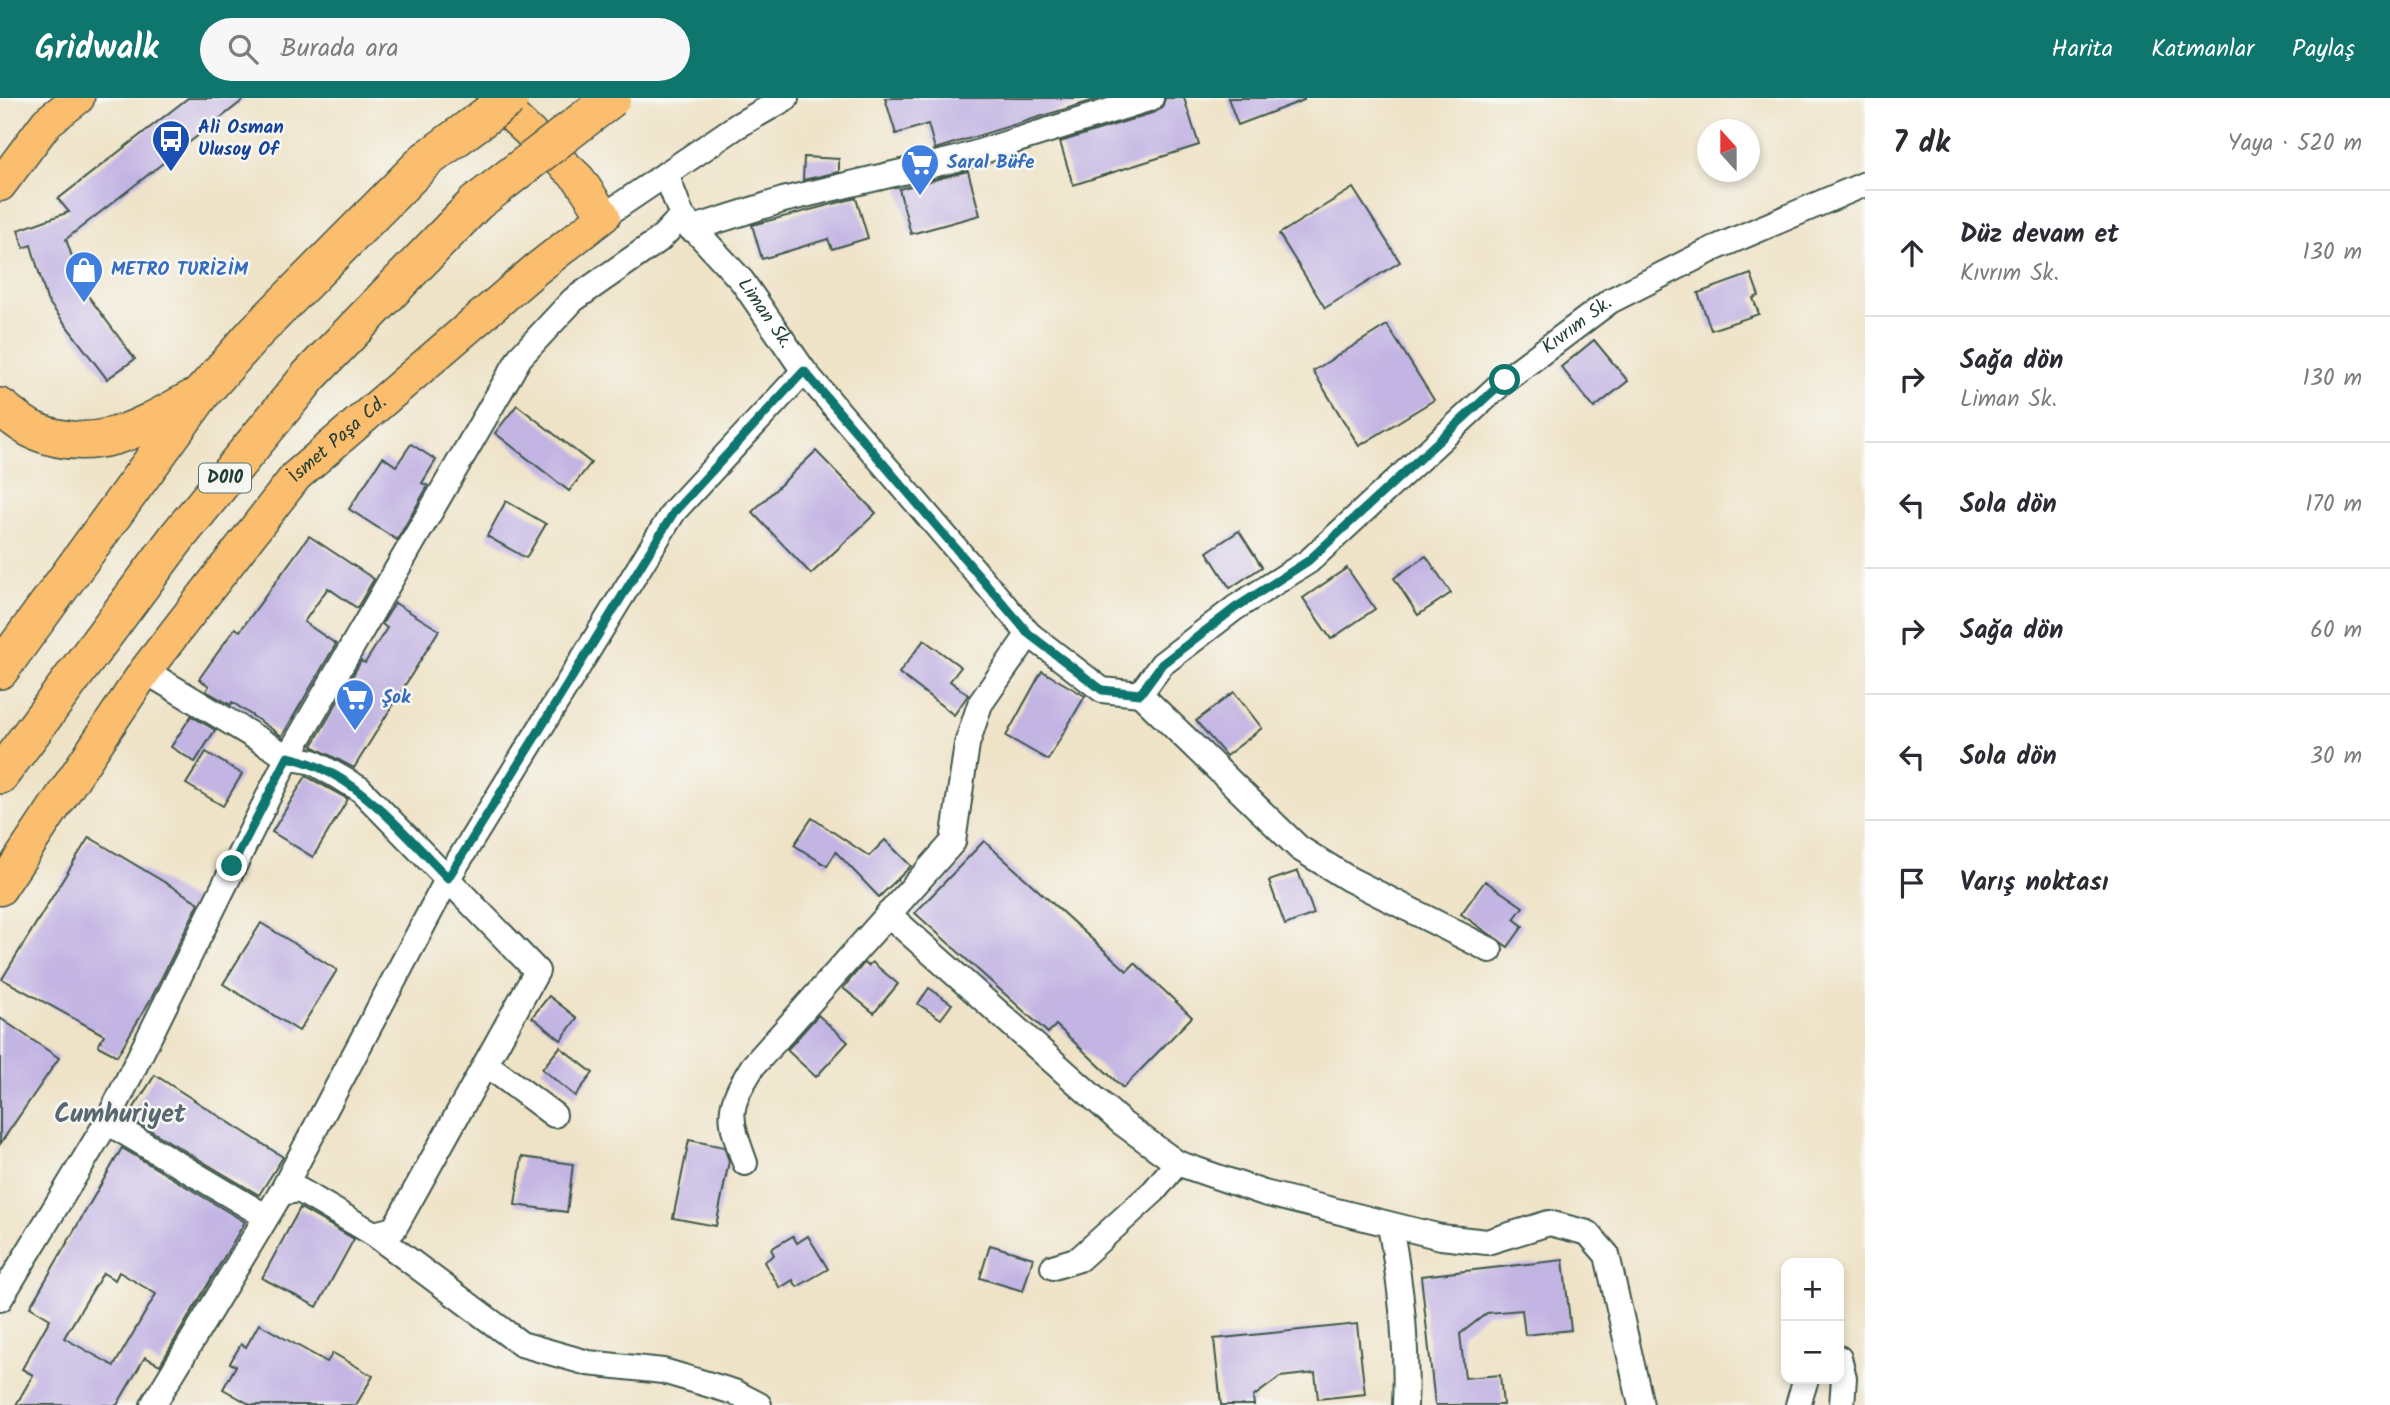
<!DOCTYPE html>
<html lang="tr">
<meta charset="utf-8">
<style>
:root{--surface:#fff;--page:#f7f7f7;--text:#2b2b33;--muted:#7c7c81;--line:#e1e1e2;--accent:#0f766e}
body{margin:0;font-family:Kalam,sans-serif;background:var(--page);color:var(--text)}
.controls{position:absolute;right:21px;bottom:21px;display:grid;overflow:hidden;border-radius:14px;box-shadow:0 4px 10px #0003}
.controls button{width:63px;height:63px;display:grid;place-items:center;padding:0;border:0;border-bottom:2px solid var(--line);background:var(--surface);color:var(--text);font:35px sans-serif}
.compass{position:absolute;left:1697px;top:21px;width:63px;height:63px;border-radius:50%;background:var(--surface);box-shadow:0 4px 10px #0003;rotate:339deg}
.stop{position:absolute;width:21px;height:21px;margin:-16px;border:5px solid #0f766e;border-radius:50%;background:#fff}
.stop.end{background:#0f766e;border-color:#fff;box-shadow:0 2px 7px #0008}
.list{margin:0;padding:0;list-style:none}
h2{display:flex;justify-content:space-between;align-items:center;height:91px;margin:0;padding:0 28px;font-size:30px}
h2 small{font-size:23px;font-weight:400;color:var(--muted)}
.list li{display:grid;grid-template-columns:46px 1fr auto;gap:21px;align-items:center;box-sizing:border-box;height:126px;padding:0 28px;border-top:2px solid var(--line)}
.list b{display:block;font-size:26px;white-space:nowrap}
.list p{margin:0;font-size:23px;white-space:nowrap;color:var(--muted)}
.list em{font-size:23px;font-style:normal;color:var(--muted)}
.icon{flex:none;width:38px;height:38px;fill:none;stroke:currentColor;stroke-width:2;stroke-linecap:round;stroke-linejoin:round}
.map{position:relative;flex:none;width:1865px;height:1307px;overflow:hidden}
header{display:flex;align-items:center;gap:42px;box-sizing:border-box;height:98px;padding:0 35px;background:var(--accent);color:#fff}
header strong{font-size:33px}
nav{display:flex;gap:38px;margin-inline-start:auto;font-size:24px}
.search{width:490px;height:63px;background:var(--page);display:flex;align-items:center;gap:18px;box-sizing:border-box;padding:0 24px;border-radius:38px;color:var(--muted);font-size:26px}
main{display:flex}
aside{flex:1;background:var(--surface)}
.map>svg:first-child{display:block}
</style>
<header>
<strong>Gridwalk</strong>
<div class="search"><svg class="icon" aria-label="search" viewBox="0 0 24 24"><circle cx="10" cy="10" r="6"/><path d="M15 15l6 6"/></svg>Burada ara</div>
<nav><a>Harita</a><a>Katmanlar</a><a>Paylaş</a></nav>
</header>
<main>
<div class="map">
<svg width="1865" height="1307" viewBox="0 0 1865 1307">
<rect width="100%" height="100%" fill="#f6f6f2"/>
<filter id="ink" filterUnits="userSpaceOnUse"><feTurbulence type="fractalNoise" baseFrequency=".0143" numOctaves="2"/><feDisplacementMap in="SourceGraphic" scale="14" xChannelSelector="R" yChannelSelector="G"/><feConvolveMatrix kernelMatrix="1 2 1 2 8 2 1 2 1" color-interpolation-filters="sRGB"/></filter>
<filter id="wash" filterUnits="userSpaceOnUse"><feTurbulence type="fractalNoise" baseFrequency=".00686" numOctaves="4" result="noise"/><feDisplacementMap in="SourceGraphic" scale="28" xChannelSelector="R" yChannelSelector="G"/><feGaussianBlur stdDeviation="1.57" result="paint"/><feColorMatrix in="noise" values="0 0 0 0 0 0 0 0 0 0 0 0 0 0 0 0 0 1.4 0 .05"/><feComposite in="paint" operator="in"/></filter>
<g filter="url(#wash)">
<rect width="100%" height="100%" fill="#efe3c7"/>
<g id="blocks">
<g fill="#c2b4e3" fill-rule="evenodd">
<path d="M188,0H246L66,141L83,191L135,261L107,281L47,202L31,147L24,150L18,132L69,114L58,101Z"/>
<path d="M885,0H1101L935,51L928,26L896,36Z"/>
<path d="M1165,0H1184L1199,47L1073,87L1060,44L1155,14L1162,10Z"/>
<path d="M1228,0H1304V2L1238,27Z"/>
<path d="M804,59L839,61V74L803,82Z"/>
<path d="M968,73L980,117L911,136L899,91Z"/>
<path d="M1353,90L1400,164L1325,210L1279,136Z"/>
<path d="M856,100L868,140L832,151L828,141L762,161L752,127Z"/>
<path d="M1751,176L1759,198L1753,200L1759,216L1711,232L1698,195Z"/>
<path d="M1387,227L1434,302L1359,348L1313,273Z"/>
<path d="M1594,242L1628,283L1594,310L1561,269Z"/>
<path d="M517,307L591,365L569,393L495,335Z"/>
<path d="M411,346L436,362L422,385L428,388L397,442L349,411L383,359L396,368Z"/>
<path d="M816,353L876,415L811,476L752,414Z"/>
<path d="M506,403L546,426L526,460L487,438Z"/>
<path d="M1239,433L1262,469L1230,490L1207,454Z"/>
<path d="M309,438L374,481L357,510L328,490L304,524L336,546L282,638L232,604L231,607L206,593L209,588L199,581L235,530L240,533Z"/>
<path d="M1426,458L1451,495L1418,517L1394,480Z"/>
<path d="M1347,470L1375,511L1331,541L1303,500Z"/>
<path d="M395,505L439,532L354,670L312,648L361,563L365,565L387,530L382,526Z"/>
<path d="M924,542L961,569L950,583L968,597L954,617L899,575Z"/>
<path d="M1042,573L1085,598L1048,662L1006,638Z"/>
<path d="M1234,594L1262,630L1226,658L1196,623Z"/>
<path d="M191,618L215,632L195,664L171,649Z"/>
<path d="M206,654L242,676L223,708L186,686Z"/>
<path d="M306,678L348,701L313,759L272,734Z"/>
<path d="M812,720L869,758L885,742L911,768L879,799L836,754L827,768L794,747Z"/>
<path d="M89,739L199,805L152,899L117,958L98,948L104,937L2,881Z"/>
<path d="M984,743L1127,873L1135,865L1192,919L1123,990L1056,927L1048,935L915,815Z"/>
<path d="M1298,773L1314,816L1285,827L1269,783Z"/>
<path d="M1485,783L1523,809L1514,821L1523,828L1508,849L1461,816Z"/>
<path d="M261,825L337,872L299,933L223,886Z"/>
<path d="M872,864L898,886L874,915L843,890L864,865L868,868Z"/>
<path d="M929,890L952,906L941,921L918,906Z"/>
<path d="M549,898L577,920L561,942L532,919Z"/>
<path d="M818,917L848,944L816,979L787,952Z"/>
<path d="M0,920L59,960L0,1046Z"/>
<path d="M560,949L593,975L575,998L542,971Z"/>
<path d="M155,977L283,1059L259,1097L128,1019Z"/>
<path d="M689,1042L724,1049L729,1063L716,1128L673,1120Z"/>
<path d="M122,1050L245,1124L160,1267L145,1259L117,1307H16L33,1277L22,1271L50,1221L30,1209ZM119,1174L156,1196L114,1268L64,1240L103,1175L115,1182Z"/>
<path d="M522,1059L573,1066L567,1114L515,1107Z"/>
<path d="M300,1110L354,1141L317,1209L262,1180Z"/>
<path d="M793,1138L797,1145L808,1138L828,1171L797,1189L793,1182L780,1190L764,1164L774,1157L771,1151Z"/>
<path d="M990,1147L1033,1160L1023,1193L980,1180Z"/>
<path d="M1563,1162L1571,1232L1525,1237L1522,1212L1487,1215L1460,1236L1465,1280L1500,1277L1503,1307H1435L1421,1178Z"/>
<path d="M259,1226L327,1264L333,1255L373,1278L356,1307H251L223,1291L236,1268L230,1265L241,1246L246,1249Z"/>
<path d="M1357,1226L1365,1296L1318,1301L1315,1275L1280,1279L1253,1299L1254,1307H1221L1214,1241Z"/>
</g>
</g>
</g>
<g filter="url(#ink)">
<use href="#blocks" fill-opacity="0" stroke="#3e564a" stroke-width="2"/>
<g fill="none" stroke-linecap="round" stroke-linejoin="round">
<defs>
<g id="minor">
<path d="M604,118L737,28L786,0"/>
<path id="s1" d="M682,118L742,183L804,273L1029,536L1102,592L1140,596"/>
<path d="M691,131L783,102L957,61L1151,0"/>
<path d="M145,573L288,659L313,664L360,691L537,873L394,1131L374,1136L299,1092L281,1095"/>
<path id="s2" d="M1140,596L1162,566L1235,510L1309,463L1505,282L1610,203L1713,151L1865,86"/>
<path d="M1140,596L1299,750L1349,781L1490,852"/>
<path d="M888,816L1122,1025L1177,1065L1264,1095L1441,1139L1487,1144L1549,1125L1588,1135L1607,1157L1641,1307"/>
<path d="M486,966L554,1017"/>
<path d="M107,1024L265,1118"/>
<path d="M745,1065C728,1018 726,1011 753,968L953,744L967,646L980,606L1029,536"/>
<path d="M1390,1127C1401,1187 1408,1246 1405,1307"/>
<path d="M374,1136L521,1246L588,1265L663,1273L734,1294L759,1307"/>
<path d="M1053,1169L1079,1161L1154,1093L1177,1065"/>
<path d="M0,1201L107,1024L288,659L520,259L573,202L659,142L682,118L666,76"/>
<path d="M1839,1260L1844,1280L1842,1307"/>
<path d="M153,1307L281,1095L448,780L674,413L804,273"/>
<path d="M1798,1307L1806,1281"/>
</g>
<g id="major">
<path d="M0,87L47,24L78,0"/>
<path id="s3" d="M0,791L145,573L296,378L535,172L604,118L579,81L493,0"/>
</g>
<g id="highway">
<path d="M0,309C11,317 23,328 35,333C95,358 140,330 192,301"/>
<path d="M0,572L202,295L255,235L426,62"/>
<path d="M0,677L178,438L310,277L476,105"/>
</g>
</defs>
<use href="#minor" stroke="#3e564a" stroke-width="28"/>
<use href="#major" stroke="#3e564a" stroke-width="35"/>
<use href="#highway" stroke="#3e564a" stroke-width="40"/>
<use href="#minor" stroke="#fff" stroke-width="24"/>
<use href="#major" stroke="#fbbd6e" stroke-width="32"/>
<use href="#highway" stroke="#fbbd6e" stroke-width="37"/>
<defs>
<g id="highway-bridge">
<path d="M426,62L510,0"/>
<path d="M476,105L612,0"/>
</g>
</defs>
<use href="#highway-bridge" stroke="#3e564a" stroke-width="40" stroke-linecap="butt"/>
<use href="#highway-bridge" stroke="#fbbd6e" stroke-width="37"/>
</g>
</g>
<g fill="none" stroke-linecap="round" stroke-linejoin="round" filter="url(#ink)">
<path stroke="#0f766e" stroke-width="9" d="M232,768L288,659C357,674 400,732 448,780L674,414L804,273L1029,536L1102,592L1140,596L1162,566L1235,510L1308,463L1505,282"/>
</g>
<defs>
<symbol id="bus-pin" viewBox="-11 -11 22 30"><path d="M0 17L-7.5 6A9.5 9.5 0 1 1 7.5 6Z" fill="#1a4fb4" stroke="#f6f6f2"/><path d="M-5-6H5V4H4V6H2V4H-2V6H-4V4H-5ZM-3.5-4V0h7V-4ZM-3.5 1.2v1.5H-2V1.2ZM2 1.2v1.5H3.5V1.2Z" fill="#fff"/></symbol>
<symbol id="supermarket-pin" viewBox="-11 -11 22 30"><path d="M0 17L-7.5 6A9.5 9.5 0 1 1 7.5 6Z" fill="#3f7fe0" stroke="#f6f6f2"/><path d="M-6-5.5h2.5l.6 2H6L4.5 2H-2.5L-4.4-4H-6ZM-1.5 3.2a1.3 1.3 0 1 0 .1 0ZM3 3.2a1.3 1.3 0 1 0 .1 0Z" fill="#fff"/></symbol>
<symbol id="shop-pin" viewBox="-11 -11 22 30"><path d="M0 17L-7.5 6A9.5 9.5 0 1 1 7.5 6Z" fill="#3f7fe0" stroke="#f6f6f2"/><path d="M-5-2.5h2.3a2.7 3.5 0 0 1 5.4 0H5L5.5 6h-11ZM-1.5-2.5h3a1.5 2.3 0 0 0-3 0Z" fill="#fff"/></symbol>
</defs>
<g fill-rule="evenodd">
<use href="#bus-pin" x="149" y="19" width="44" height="60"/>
<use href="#supermarket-pin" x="898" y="43" width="44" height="60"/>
<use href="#shop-pin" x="62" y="150" width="44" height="60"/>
<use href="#supermarket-pin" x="333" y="578" width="44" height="60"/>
</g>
<g text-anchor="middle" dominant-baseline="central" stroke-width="5" stroke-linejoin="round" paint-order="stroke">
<rect fill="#f6f6f2" stroke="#60746d" stroke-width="2" x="199" y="365.5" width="52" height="29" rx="5"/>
<g font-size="18" font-weight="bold" fill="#1f3d34">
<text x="225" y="380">D010</text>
</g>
<g font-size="19" font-weight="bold" fill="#164399" stroke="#f6f6f2" text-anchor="start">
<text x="198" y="30">Ali Osman<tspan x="198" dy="22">Ulusoy Of</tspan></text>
</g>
<g font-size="19" font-weight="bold" fill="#366cbe" stroke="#f6f6f2" text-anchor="start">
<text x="947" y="65">Saral Büfe</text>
<text x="111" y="172">METRO TURİZİM</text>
<text x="382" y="600">Şok</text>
</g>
<g font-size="19" fill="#1f3d34" stroke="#f6f6f2">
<text stroke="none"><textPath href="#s1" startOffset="128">Liman Sk.</textPath></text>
<text stroke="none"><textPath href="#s2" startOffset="574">Kıvrım Sk.</textPath></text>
<text stroke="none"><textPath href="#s3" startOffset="564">İsmet Paşa Cd.</textPath></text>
</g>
<g font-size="26" font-weight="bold" fill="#586771" stroke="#f6f6f2">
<text x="120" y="1017">Cumhuriyet</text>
</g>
</g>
</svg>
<div class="controls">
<button>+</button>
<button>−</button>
</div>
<svg class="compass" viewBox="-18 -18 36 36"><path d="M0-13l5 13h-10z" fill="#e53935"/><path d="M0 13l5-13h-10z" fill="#7c7c81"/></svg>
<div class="stop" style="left:1505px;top:282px"></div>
<div class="stop end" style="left:232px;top:768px"></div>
</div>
<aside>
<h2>7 dk<small>Yaya · 520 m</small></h2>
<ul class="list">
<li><svg class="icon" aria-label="ahead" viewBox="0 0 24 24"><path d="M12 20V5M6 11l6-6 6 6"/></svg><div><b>Düz devam et</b><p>Kıvrım Sk.</p></div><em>130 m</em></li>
<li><svg class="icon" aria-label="right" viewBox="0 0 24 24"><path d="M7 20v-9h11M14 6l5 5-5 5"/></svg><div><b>Sağa dön</b><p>Liman Sk.</p></div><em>130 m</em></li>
<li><svg class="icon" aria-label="left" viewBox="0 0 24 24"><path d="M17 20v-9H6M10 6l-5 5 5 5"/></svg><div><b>Sola dön</b></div><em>170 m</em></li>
<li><svg class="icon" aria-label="right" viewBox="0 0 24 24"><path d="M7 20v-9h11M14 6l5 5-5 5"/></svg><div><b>Sağa dön</b></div><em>60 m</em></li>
<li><svg class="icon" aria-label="left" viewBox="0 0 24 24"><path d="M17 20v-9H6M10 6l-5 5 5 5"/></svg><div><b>Sola dön</b></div><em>30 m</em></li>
<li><svg class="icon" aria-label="arrive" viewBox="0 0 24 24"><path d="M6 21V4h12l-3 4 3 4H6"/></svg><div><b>Varış noktası</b></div></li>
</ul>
</aside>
</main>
